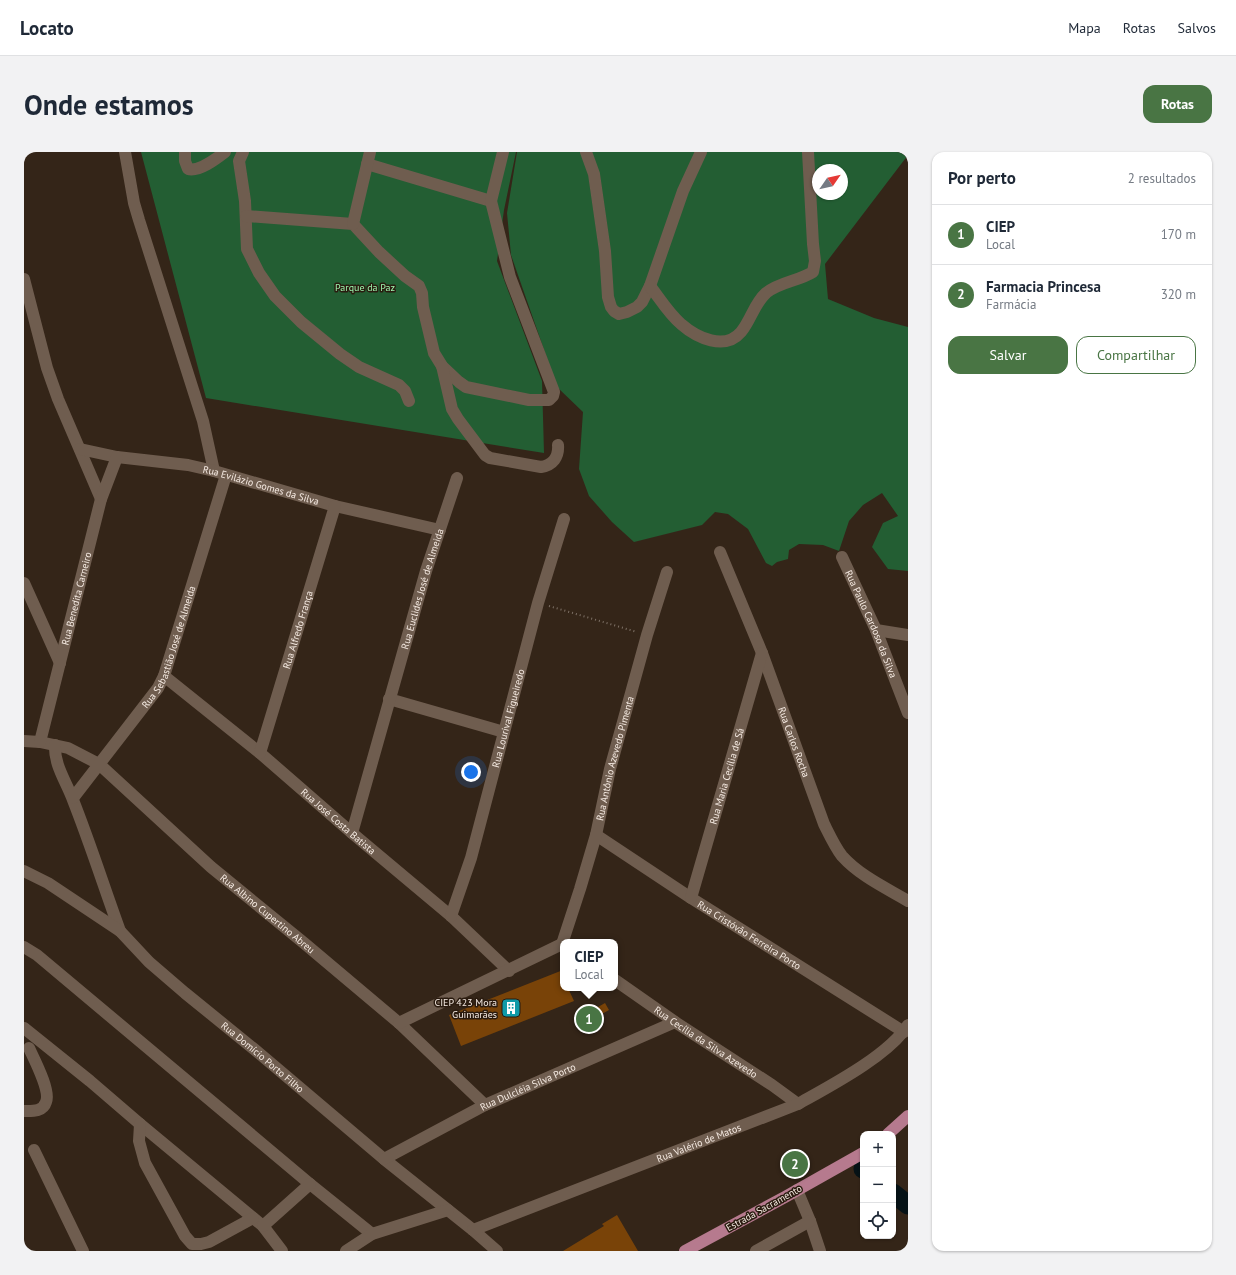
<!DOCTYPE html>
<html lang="pt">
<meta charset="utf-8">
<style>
:root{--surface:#fff;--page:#f2f2f3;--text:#1f2937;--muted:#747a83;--line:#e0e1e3;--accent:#497544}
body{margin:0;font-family:"PT Sans",sans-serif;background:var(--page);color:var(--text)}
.controls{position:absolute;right:12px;bottom:12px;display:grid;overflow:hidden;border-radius:8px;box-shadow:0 1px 3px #0004}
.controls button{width:36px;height:36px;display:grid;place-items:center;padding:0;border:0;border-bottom:1px solid var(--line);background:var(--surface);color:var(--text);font:20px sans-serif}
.compass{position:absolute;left:788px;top:12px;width:36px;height:36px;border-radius:50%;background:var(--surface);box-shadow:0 1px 3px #0004;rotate:56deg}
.you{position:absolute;left:447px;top:620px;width:14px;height:14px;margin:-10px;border:3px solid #fff;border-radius:50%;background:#1a73e8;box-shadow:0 0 0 6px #1a73e833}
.badge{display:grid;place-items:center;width:26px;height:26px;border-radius:50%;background:var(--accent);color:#fff;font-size:13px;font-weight:700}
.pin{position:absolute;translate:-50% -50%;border:2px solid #fff;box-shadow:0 1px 4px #0006}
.popup{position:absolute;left:536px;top:787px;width:58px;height:52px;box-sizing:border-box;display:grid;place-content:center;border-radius:8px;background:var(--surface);filter:drop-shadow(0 1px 3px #0005);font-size:13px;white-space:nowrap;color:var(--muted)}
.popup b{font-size:15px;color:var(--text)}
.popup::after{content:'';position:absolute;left:50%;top:100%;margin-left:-8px;border:8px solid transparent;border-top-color:var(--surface)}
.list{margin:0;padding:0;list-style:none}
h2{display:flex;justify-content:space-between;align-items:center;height:52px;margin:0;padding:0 16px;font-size:17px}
h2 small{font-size:13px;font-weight:400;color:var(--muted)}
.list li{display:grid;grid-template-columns:26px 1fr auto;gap:12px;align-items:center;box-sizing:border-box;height:60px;padding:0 16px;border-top:1px solid var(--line)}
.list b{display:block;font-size:15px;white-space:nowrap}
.list p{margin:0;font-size:13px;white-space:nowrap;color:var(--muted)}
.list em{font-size:13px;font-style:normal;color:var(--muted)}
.actions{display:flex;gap:8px;padding:12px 16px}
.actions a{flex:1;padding:9px 0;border:1px solid var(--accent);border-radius:12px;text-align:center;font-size:14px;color:var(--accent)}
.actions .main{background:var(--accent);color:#fff}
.icon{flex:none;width:22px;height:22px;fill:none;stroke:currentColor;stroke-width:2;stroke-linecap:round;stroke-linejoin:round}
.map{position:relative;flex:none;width:884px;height:1099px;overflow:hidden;border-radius:12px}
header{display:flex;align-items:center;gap:24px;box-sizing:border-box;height:56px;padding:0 20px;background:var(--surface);border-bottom:1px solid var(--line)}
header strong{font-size:19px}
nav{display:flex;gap:22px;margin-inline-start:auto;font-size:14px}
.intro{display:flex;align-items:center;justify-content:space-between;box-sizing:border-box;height:96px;padding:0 24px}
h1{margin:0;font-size:28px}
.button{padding:10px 18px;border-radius:12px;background:var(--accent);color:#fff;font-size:14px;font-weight:700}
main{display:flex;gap:24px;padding:0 24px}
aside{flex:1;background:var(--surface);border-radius:12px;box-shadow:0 1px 3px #0004}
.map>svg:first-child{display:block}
</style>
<header>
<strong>Locato</strong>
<nav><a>Mapa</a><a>Rotas</a><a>Salvos</a></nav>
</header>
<div class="intro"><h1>Onde estamos</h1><a class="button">Rotas</a></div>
<main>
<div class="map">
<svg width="884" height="1099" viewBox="0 0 884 1099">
<rect width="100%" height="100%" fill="#342518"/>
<g fill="#235e33" fill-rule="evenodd">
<path d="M117,0H492L480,58L473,109L518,229L520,301L182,246Z"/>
<path d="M493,0H884V3L801,112L804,147L850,166L884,175V419L864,417L848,395L859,371L874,364L858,341L839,353L825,369L815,399L799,393L775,392L765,398L764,407L753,410L748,414L742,411L724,377L704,362L691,360L678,373L610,390L588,370L565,344L555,317L559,260L533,235L487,103L483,61ZM794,18H818V42H794Z"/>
</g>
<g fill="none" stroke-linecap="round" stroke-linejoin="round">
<g stroke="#061216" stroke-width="19">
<path d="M839,1016V1017"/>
<path d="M869,1041L884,1053"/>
</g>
</g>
<g fill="#794308">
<path d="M539,818V836H544L550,849L437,894L425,863Z"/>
<path d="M581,851L585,858L578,862L573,871L566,875L557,871L553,863L557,854L566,852L574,855Z"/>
<path d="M593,1063L614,1099H539L580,1074L578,1072Z"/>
</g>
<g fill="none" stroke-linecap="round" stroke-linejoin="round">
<path stroke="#7e7166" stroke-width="2" stroke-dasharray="1 3" stroke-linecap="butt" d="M525,454L613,480"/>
<g stroke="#6f5d4f" stroke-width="12">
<path d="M101,0L110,51L115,68L179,269L190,319"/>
<path d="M161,0V9L164,17C175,20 192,7 201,0"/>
<path d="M219,0L215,9L221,49L223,97L235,121L251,144L277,170L316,202L335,215L375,233L381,239L385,249"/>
<path d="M562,0L570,22L581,99L584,145L587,155L590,159L595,162L603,160L613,155L618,150L626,134L659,39L677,0"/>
<path d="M343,12L467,49"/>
<path d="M222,64L329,72L355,100L381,124L395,134L398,141L399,155L410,201L418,214L435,230L442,235L505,248H525L529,244L530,240L486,125L467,49L479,0"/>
<path d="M329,72L346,0"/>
<path d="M0,127L23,216L34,247L77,347"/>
<path d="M626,134C636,147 645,162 657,172C673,186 701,199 717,180C727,168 730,152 742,141C755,130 775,129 789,120L791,109L789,92L784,0"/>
<path d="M418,214L428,257L434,267L461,303L466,306L517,315C529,313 535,305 534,293"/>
<path id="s1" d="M56,297L93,305L164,313L190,319L311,354L416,378"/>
<path id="s2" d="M696,400L738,501L800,672C805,682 811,695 818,704C836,724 862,736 884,749"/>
<path id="s3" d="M818,405L852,478L884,561"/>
<path d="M0,431L36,511"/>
<path d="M852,478L884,483"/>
<path id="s4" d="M140,524L236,601L328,681L427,764L485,819"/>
<path d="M365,547L480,580"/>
<path id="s5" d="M0,589L16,590L44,596L75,612L187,715L280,791L375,871L461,953"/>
<path id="s6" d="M16,590L77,347L93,305"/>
<path d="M31,593C30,613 42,629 49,648C66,691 80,735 96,779"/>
<path id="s7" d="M236,601L311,354"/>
<path id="s8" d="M49,646L134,536L140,524L202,323"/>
<path id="s9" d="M328,681L402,419L433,326"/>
<path id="s10" d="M572,683L667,746L880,880"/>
<path id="s11" d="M0,719L24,731L96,779L125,810L161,841L230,897L360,1007L449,1078L473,1099"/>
<path id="s12" d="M667,746L738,501"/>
<path id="s13" d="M427,764L447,706L514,451L540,367"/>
<path id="s14" d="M538,792L556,737L572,683L586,617L623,483L643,420"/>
<path d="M0,795L13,803L286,1032L348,1082"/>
<path id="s15" d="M591,828L651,870L748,933L774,952"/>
<path d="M375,871L538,792H539"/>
<path d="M0,876L66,929L116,972L239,1074L258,1099"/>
<path d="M0,959C8,959 19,960 22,950C27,939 10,907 5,896"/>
<path d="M116,972L115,989L121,1011L161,1084L168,1092H177L185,1090L229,1066"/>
<path d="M10,998L59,1099"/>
<path id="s16" d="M360,1007L461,953L651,870"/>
<path d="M773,1038L786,1069L796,1099"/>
<path d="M239,1074L286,1032"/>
<path id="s17" d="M449,1078L774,952C806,934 864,904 884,873"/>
<path d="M322,1099L348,1082L424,1058"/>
<path d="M732,1099L786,1069"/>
</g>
<g stroke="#b67a8e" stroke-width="12">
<path d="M864,982L884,964"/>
<path d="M661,1099L761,1045L839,1001"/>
</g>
</g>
<defs>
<symbol id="building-square" viewBox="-11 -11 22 22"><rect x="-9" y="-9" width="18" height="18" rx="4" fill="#0f9aa8" stroke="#2a1b0f"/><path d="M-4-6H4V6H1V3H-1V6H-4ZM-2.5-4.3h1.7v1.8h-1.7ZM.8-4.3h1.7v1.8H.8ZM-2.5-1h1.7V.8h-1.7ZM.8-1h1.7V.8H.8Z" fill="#fff"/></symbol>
</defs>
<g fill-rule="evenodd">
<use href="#building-square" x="476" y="845" width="22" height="22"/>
</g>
<g text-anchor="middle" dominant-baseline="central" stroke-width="3" stroke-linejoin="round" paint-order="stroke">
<g font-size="10" fill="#9df5af" stroke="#2a1b0f">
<text x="341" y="135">Parque da Paz</text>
</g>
<g font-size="10" fill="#f6ebe3" stroke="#2a1b0f">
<text stroke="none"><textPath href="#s1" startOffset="185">Rua Evilázio Gomes da Silva</textPath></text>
<text stroke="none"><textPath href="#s9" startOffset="254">Rua Euclides José de Almeida</textPath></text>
<text stroke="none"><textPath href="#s6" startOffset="148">Rua Benedita Carneiro</textPath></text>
<text stroke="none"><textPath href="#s3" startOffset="73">Rua Paulo Cardoso da Silva</textPath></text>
<text stroke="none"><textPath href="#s7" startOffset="129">Rua Alfredo França</textPath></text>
<text stroke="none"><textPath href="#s8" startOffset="181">Rua Sebastião José de Almeida</textPath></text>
<text stroke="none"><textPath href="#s13" startOffset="206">Rua Lourival Figueiredo</textPath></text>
<text stroke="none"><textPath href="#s2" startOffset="204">Rua Carlos Rocha</textPath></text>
<text stroke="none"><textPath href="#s14" startOffset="193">Rua Antônio Azevedo Pimenta</textPath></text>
<text stroke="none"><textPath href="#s12" startOffset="127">Rua Maria Cecília de Sá</textPath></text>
<text stroke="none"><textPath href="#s4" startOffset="227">Rua José Costa Batista</textPath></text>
<text stroke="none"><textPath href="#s5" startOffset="305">Rua Albino Cupertino Abreu</textPath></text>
<text stroke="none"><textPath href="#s10" startOffset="183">Rua Cristóvão Ferreira Porto</textPath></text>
<text stroke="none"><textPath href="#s15" startOffset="110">Rua Cecília da Silva Azevedo</textPath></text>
<text stroke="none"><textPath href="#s11" startOffset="304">Rua Domício Porto Filho</textPath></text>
<text stroke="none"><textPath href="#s16" startOffset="161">Rua Dulcléia Silva Porto</textPath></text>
<text stroke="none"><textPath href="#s17" startOffset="242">Rua Valério de Matos</textPath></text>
<text transform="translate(740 1056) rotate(-29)">Estrada Sacramento</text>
</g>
<g font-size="10" fill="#f6ebe3" stroke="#2a1b0f" text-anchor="end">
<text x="473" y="850">CIEP 423 Mora<tspan x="473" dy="12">Guimarães</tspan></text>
</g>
</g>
</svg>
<div class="controls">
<button>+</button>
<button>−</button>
<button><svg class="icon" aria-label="locate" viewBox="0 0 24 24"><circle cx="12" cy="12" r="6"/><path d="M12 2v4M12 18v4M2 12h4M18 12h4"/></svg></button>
</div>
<svg class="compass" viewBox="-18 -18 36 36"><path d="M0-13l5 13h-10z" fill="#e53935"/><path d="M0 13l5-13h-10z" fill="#747a83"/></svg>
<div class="you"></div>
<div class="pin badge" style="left:565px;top:867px">1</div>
<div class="popup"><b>CIEP</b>Local</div>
<div class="pin badge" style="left:771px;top:1012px">2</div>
</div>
<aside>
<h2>Por perto<small>2 resultados</small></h2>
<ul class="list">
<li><span class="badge">1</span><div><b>CIEP</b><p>Local</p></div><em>170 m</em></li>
<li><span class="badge">2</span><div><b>Farmacia Princesa</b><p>Farmácia</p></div><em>320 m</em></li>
</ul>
<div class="actions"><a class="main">Salvar</a><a>Compartilhar</a></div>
</aside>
</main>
